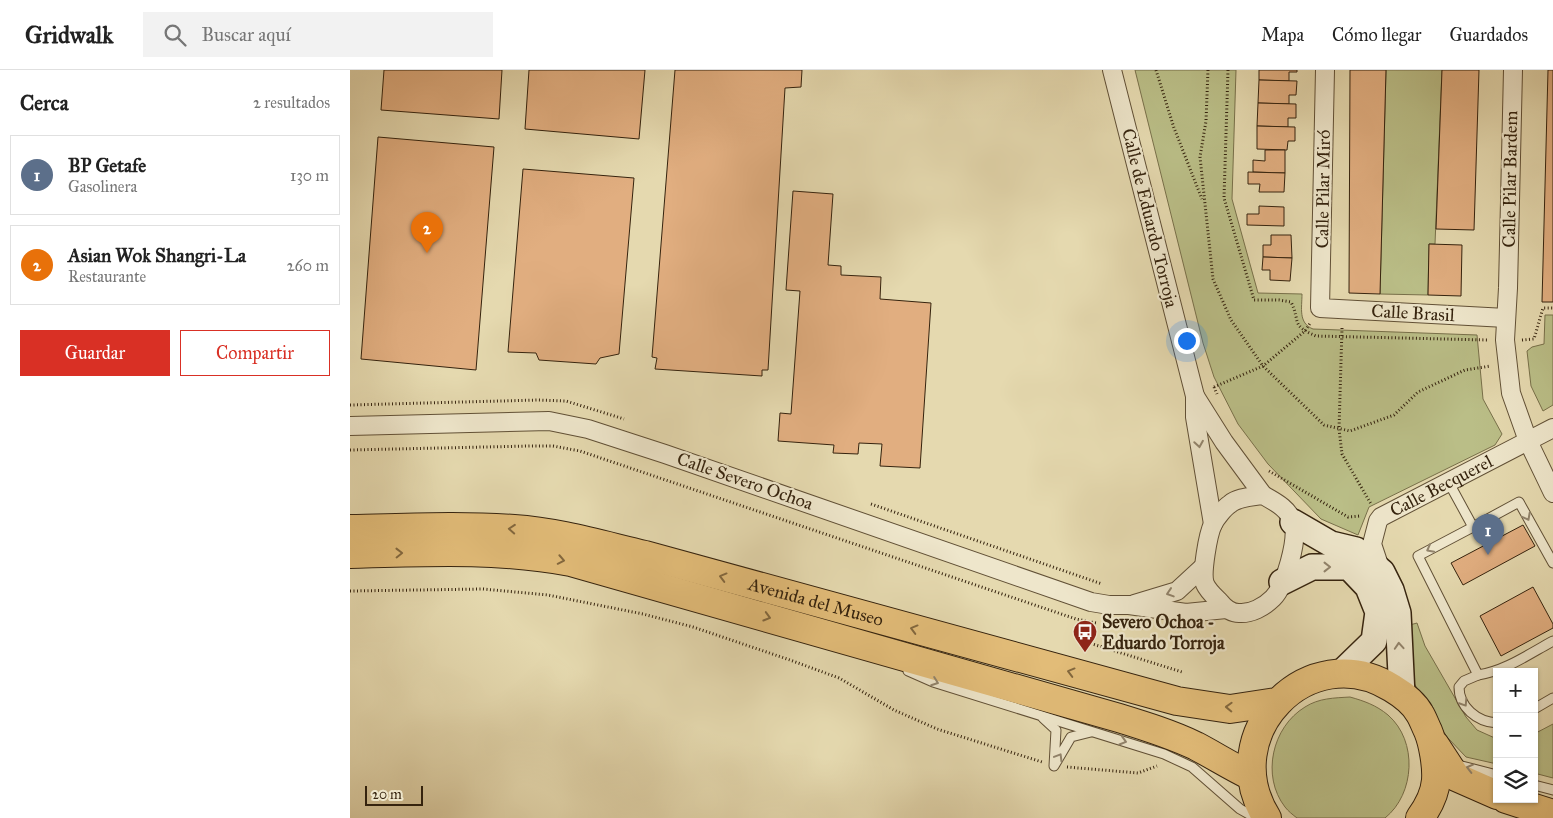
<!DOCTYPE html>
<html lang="es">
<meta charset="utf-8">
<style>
:root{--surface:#fff;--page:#f2f2f2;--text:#222;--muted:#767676;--line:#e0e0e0;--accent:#d93025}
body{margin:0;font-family:"IM FELL Great Primer",serif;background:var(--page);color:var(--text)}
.controls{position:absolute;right:15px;bottom:15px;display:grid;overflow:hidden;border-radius:0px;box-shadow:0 1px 4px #0004}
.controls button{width:45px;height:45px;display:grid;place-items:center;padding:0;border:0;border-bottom:1px solid var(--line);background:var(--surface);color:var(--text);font:25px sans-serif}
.scale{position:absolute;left:15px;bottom:12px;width:58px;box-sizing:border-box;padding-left:5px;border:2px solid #35230e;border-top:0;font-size:14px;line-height:18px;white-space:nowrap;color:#35230e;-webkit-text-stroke:4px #eee6cb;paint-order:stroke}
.you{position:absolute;left:836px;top:270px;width:18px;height:18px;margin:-12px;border:4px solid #fff;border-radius:50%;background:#1a73e8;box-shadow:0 0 0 8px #1a73e833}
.badge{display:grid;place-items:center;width:32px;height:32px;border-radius:50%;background:var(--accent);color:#fff;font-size:16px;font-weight:700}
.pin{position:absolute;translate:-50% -41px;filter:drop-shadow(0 1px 2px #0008)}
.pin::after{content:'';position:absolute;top:26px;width:18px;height:15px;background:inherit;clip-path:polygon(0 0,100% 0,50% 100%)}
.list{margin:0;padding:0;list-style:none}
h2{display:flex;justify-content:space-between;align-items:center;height:65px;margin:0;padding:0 20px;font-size:21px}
h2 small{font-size:16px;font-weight:400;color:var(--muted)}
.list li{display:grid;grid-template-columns:32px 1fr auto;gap:15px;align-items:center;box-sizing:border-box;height:80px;margin:0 10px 10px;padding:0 10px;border:1px solid var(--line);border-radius:0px}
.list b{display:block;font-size:19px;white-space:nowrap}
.list p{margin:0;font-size:16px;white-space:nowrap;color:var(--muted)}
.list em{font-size:16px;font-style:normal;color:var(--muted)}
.actions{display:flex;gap:10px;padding:15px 20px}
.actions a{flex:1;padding:11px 0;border:1px solid var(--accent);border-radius:0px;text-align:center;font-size:18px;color:var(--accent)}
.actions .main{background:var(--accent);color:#fff}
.icon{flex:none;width:28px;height:28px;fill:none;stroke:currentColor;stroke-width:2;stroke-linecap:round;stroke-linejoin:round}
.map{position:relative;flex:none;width:1203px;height:748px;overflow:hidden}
header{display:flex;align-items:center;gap:30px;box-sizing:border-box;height:70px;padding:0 25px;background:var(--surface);border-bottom:1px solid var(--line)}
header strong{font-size:24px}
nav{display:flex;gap:28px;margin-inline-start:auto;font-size:18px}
.search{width:350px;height:45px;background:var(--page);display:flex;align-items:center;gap:12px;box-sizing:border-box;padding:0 18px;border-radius:0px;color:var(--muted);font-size:19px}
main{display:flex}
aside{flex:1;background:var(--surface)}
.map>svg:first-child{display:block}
</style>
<header>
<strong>Gridwalk</strong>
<div class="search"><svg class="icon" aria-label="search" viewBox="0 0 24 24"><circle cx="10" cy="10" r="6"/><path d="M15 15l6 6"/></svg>Buscar aquí</div>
<nav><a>Mapa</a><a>Cómo llegar</a><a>Guardados</a></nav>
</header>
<main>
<aside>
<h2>Cerca<small>2 resultados</small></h2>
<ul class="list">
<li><span class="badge" style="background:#5c6f8a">1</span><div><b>BP Getafe</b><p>Gasolinera</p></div><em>130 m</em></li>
<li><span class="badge" style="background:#e8710a">2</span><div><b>Asian Wok Shangri-La</b><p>Restaurante</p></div><em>260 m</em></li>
</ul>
<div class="actions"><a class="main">Guardar</a><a>Compartir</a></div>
</aside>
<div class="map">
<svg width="1203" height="748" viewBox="0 0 1203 748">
<rect width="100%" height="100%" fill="#e5d9af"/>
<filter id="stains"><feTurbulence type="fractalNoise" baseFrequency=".004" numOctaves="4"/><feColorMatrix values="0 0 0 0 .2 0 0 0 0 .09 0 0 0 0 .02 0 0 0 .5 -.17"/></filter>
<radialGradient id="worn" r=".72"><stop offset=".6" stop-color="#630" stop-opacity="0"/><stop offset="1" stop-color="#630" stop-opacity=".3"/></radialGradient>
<g fill="#babe87" stroke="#78704a">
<path d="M785,0H886L882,129L908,223L952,224C952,238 948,253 963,259L1127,265L1133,329L1152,364L1145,375L1019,437L1008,465L971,449L918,394L888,354L864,307L853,273Z"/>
<path d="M1036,0H1092L1085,174H1079L1078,225L1030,224Z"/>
<path d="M1195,245H1203V335L1193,341L1181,316L1177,281L1182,277L1194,274Z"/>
<path d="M1067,553L1075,576L1116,647L1127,660L1147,669V694L1116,687L1097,667L1062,610L1056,556Z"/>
<path d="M1000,627C1014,631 1026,635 1038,645C1068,671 1065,724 1035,748H947C943,745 938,741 935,737C911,706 922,657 955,637C969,628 984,628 1000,627Z"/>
<path d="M1203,654V708L1184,703V664Z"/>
</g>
<g fill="#e1ae80" stroke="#35230e">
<path d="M34,0H152L149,49L31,40Z"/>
<path d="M179,0H295L289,69L175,59Z"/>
<path d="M325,0H452L451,17L435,18L418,300H412V306L305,299L307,288L302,287Z"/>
<path d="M909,0H947V2H939V11L909,10Z"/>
<path d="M1000,0H1036L1030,224L999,223Z"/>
<path d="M1092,0H1129L1124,160L1086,159Z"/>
<path d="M1198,0H1203V232H1192Z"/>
<path d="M909,10L947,11L946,25H939V34L908,33Z"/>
<path d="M908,33L946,34V48H938V57L907,56Z"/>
<path d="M907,56L945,57V71H938L937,80L907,79Z"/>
<path d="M28,67L144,77L126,300L11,289Z"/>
<path d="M915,80H935V103L903,102V90L915,91Z"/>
<path d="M173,99L284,108L269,284L250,288L246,294L189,290L186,283L158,282Z"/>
<path d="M898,102L935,103L934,122H909L910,114H898Z"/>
<path d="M443,121L483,124L478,195L491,196V205L531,207L530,229L581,233L570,398L530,396L532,374L509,373L508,384L483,383L484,375L428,371L430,343L441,344L450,221L436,220Z"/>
<path d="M909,136L934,137V156L897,155V144H909Z"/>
<path d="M921,165H941L942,188L913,187V175H921Z"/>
<path d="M1079,174L1112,175L1111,226L1078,225Z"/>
<path d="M913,187L942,188L940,211L920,210V200H912Z"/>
<path d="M1173,455L1185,476L1113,515L1101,493Z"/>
<path d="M1183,517L1203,554V558L1151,586L1130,546Z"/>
</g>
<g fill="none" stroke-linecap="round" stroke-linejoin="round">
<defs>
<g id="lane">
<path d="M1099,413L1123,457L1169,432L1203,493"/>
<path d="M1123,457L1068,486L1128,605C1155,601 1179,584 1203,571"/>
<path d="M558,601L583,612L814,684L842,697L890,739L906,748"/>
<path d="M1128,605L1114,611L1109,617C1109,637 1127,652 1147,653"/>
<path d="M1184,639L1203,628"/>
<path d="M693,648L706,660L704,696L721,667L741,662"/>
<path d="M1108,695L1147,705"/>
<path d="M1184,715L1203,720"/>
</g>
<g id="street">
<path d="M762,0L845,326V347L863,454"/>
<path d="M975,0L970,238L1156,248"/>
<path d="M1163,0L1158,218L1155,270L1161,323L1178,371L1203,423"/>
<path d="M845,326L874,372L913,425"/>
<path d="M0,356L199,351L238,359L315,384L741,532L759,535H779L836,543L876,539"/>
<path d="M913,425C925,432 938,438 943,452C949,469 935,516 923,528C914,537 901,544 889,543C881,543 874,537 870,532C865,527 858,521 855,514C851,504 858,464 863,454C866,448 874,438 880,434C888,427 902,427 913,425Z"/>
<path id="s1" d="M1031,501L1022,474L1028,451L1031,447L1203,358"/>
<path d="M784,534L827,521L853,497"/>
</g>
<g id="secondary">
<path d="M943,452L981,474L1006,480L1032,502L1041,520L1048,543L1052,625"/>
<path d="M932,512L962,497H999L1018,517L1028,542L1024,571L990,604"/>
</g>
<g id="highway">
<path id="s2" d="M0,459C54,458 110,455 164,459C209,462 252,475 295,485L827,631L880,639L927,632"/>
<path d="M0,484C74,482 148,478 221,492L769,648C795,656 821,664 846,676C865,686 882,697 901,706"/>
<path d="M1085,675L1106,707L1147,725"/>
<path d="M1156,729L1203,744"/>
<path d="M917,748C864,664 959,566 1042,618C1052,624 1064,633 1070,644C1073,649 1075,655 1078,661C1083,673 1087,696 1086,710C1085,723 1078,737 1070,748"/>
</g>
</defs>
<use href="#lane" stroke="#615036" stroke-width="11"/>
<use href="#street" stroke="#615036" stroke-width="20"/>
<use href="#secondary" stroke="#35230e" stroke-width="28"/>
<use href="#highway" stroke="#35230e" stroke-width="30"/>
<g stroke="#35230e" stroke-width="3" stroke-dasharray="1 2.5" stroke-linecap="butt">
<path d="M806,0L824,58L852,129"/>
<path d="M858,0L856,51L850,87L863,209L881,250L913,296L974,355L1000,361L1044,345L1068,322L1115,300L1141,296"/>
<path d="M878,0L874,128L904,230H929L941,232C951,252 940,255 966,266L1138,270"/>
<path d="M992,258L989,359L992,384L1021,434"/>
<path d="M1172,270L1184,269L1193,238H1203"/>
<path d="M864,317L867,324"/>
<path d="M864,317L913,296L955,261L961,252"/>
<path d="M0,335L188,330L216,331L274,349"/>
<path d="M0,380L180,376H203L230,381L726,549L746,553"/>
<path d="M919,401L998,447L1010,446"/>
<path d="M521,434L752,514"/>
<path d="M0,521L133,519L198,525L293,544L343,557L440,590L489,608L544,640L587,659L692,692"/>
<path d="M735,551L733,571L832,602"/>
<path d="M757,555L771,557L800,558"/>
<path d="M717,697L788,703L807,696"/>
</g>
<use href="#lane" stroke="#eee6cb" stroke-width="9"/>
<use href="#street" stroke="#eee6cb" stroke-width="18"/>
<use href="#secondary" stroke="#eee6cb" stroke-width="25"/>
<use href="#highway" stroke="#e2bc78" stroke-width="28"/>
</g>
<defs><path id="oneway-chevron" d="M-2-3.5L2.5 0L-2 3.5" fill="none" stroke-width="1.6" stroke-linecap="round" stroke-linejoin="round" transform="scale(1.25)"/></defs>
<g stroke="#92846c">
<use href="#oneway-chevron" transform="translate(849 374) rotate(81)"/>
<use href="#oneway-chevron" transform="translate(1177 447) rotate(62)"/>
<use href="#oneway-chevron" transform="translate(1080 479) rotate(152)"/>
<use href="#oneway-chevron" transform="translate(977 497)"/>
<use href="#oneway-chevron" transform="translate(820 523) rotate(162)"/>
<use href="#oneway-chevron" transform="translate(1049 576) rotate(-94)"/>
<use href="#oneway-chevron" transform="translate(585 612) rotate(20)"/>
<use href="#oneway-chevron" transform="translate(1114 633) rotate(57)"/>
<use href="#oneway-chevron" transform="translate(773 671) rotate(17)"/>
<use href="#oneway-chevron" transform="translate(709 687) rotate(-59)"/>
<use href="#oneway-chevron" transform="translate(1120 698) rotate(-166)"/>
</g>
<g stroke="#83683e">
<use href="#oneway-chevron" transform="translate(162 459) rotate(-176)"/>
<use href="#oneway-chevron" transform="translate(49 483) rotate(-1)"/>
<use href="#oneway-chevron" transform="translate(211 490) rotate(11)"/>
<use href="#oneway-chevron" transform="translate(373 507) rotate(-165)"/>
<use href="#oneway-chevron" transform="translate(417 547) rotate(16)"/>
<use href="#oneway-chevron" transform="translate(564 559) rotate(-165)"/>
<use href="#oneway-chevron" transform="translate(721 602) rotate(-165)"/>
<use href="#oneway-chevron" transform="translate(879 637) rotate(-178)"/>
</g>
<defs>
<symbol id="bus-pin" viewBox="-11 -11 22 30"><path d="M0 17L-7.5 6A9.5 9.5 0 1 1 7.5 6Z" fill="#8f2418" stroke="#eee6cb"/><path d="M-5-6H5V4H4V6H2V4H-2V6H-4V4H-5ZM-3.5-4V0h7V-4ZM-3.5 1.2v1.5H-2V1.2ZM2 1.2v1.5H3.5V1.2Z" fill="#fff"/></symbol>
</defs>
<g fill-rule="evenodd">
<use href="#bus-pin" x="721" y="548" width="28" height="38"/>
</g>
<g text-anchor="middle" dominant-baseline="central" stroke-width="4.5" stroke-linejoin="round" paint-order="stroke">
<g font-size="18" fill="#35230e" stroke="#eee6cb">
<text transform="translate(1160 109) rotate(-89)">Calle Pilar Bardem</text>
<text transform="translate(973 119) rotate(-89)">Calle Pilar Miró</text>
<text transform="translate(800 148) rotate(76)">Calle de Eduardo Torroja</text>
<text transform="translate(1063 243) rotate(3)">Calle Brasil</text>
<text transform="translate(395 411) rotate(19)">Calle Severo Ochoa</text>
<text stroke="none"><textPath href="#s1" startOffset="125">Calle Becquerel</textPath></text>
<text stroke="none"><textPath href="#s2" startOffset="475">Avenida del Museo</textPath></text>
</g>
<g font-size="18" font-weight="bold" fill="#35230e" stroke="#eee6cb" text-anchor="start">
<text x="752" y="552">Severo Ochoa -<tspan x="752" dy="21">Eduardo Torroja</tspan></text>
</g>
</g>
<rect width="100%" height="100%" filter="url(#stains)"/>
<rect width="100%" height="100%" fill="url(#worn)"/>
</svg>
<div class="controls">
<button>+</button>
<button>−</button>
<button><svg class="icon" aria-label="layers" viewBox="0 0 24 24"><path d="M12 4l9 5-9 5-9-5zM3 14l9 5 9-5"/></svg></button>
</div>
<div class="scale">20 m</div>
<div class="you"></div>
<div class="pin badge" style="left:1138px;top:485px;background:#5c6f8a">1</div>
<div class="pin badge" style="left:77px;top:183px;background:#e8710a">2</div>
</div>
</main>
